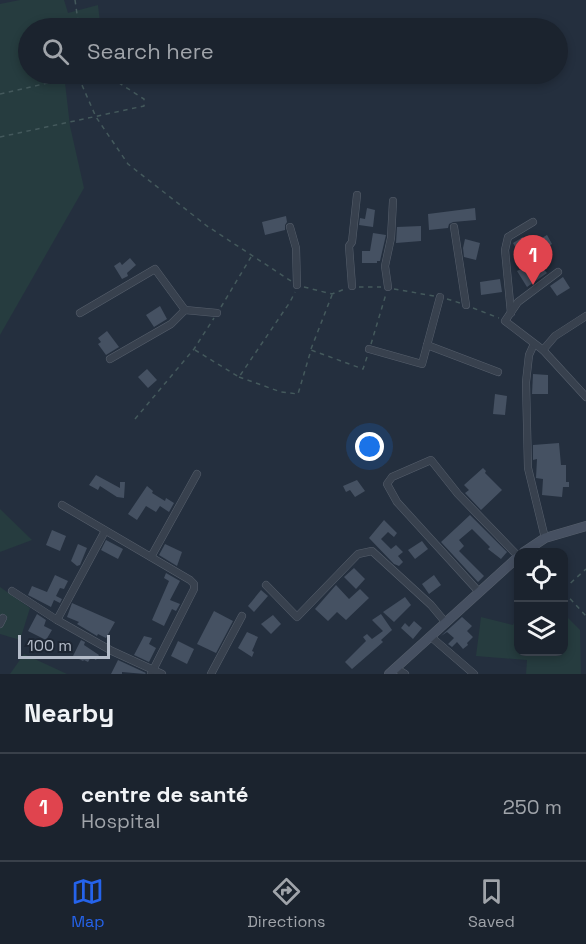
<!DOCTYPE html>
<meta charset="utf-8">
<style>
:root{--surface:#1b232e;--page:#242b36;--text:#f1f3f6;--muted:#a0a4aa;--line:#39404a;--accent:#2563eb}
body{margin:0;font-family:"Space Grotesk",sans-serif;background:var(--page);color:var(--text)}
.controls{position:absolute;right:18px;bottom:18px;display:grid;overflow:hidden;border-radius:12px;box-shadow:0 3px 9px #0003}
.controls button{width:54px;height:54px;display:grid;place-items:center;padding:0;border:0;border-bottom:2px solid var(--line);background:var(--surface);color:var(--text);font:30px sans-serif}
.scale{position:absolute;left:18px;bottom:15px;width:92px;box-sizing:border-box;padding-left:6px;border:3px solid #b4bcc9;border-top:0;font-size:16px;line-height:21px;white-space:nowrap;color:#b4bcc9;-webkit-text-stroke:4px #1d2633;paint-order:stroke}
.you{position:absolute;left:370px;top:447px;width:21px;height:21px;margin:-15px;border:4px solid #fff;border-radius:50%;background:#1a73e8;box-shadow:0 0 0 9px #1a73e833}
.badge{display:grid;place-items:center;width:39px;height:39px;border-radius:50%;background:var(--accent);color:#fff;font-size:20px;font-weight:700}
.pin{position:absolute;translate:-50% -50px;filter:drop-shadow(0 2px 3px #0008)}
.pin::after{content:'';position:absolute;top:32px;width:21px;height:18px;background:inherit;clip-path:polygon(0 0,100% 0,50% 100%)}
.list{margin:0;padding:0;list-style:none}
h2{display:flex;justify-content:space-between;align-items:center;height:78px;margin:0;padding:0 24px;font-size:26px}
h2 small{font-size:20px;font-weight:400;color:var(--muted)}
.list li{display:grid;grid-template-columns:39px 1fr auto;gap:18px;align-items:center;box-sizing:border-box;height:108px;padding:0 24px;border-top:2px solid var(--line)}
.list b{display:block;font-size:22px;white-space:nowrap}
.list p{margin:0;font-size:20px;white-space:nowrap;color:var(--muted)}
.list em{font-size:20px;font-style:normal;color:var(--muted)}
.icon{flex:none;width:33px;height:33px;fill:none;stroke:currentColor;stroke-width:2;stroke-linecap:round;stroke-linejoin:round}
.map{position:relative;flex:none;width:586px;height:674px;overflow:hidden}
.search{position:absolute;background:var(--surface);box-shadow:0 3px 9px #0003;left:18px;right:18px;top:18px;height:66px;display:flex;align-items:center;gap:15px;box-sizing:border-box;padding:0 21px;border-radius:33px;color:var(--muted);font-size:22px}
.sheet{height:186px;background:var(--surface)}
nav{display:flex;justify-content:space-around;align-items:center;box-sizing:border-box;height:84px;border-top:2px solid var(--line);background:var(--surface);font-size:16px;color:var(--muted)}
nav a{display:grid;justify-items:center;gap:3px}
nav .on{color:var(--accent)}
.map>svg:first-child{display:block}
</style>
<div class="map">
<svg width="586" height="674" viewBox="0 0 586 674">
<rect width="100%" height="100%" fill="#242f3e"/>
<g fill="#263c3f">
<path d="M20,0H64L68,13L98,5L100,22L85,28H28V74H64L70,126L84,188L0,335V4Z"/>
<path d="M0,509L32,540L0,552Z"/>
<path d="M0,587L30,608L20,640L0,634Z"/>
<path d="M518,613V652H564V614L580,630L581,674H526L527,660L476,656L481,617L513,625Z"/>
<path d="M24,654L67,674H10Z"/>
</g>
<g fill="#455162">
<path d="M367,208L375,210L373,227L359,225L360,218L365,219Z"/>
<path d="M475,208L476,220L453,222L449,224L448,228L429,230L428,214Z"/>
<path d="M286,216L287,222L285,225V230L265,235L262,222Z"/>
<path d="M421,226V241L396,243L397,227Z"/>
<path d="M373,233L386,235L380,261H377V263H362V251H370Z"/>
<path d="M547,235L552,244L531,258L536,266L539,264L547,273L527,287L517,271L521,269L516,263L522,259L513,243L523,237L528,246Z"/>
<path d="M465,239L480,243L476,260L464,257L463,248Z"/>
<path d="M130,258L136,265L127,273L128,276L122,279L114,266L120,262L122,265Z"/>
<path d="M563,277L570,288L557,296L550,286Z"/>
<path d="M500,279L502,292L481,295L480,282Z"/>
<path d="M160,306L167,319L154,327L146,315Z"/>
<path d="M107,331L119,347L106,355L98,344L101,342L98,338Z"/>
<path d="M147,369L157,380L148,388L138,377Z"/>
<path d="M533,374L548,375V394H532Z"/>
<path d="M495,394L507,396L505,415L493,414Z"/>
<path d="M559,443L561,465H566V482H569V487H563L562,497L542,495L543,479L536,478L537,459L533,460V445Z"/>
<path d="M483,468L486,471L485,473L502,490L481,510L465,493L469,490L464,485Z"/>
<path d="M96,475L120,488V482H125L124,498L117,497L100,486L98,490L89,485Z"/>
<path d="M357,480L365,491L355,497L350,490L346,492L343,486Z"/>
<path d="M147,486L153,491L152,493L165,501L166,498L174,503L169,512L160,506L156,512L146,506L137,520L128,514Z"/>
<path d="M470,515L507,552L501,559L488,549L490,547L472,529L459,540L464,546L459,551L484,576L478,582L441,542Z"/>
<path d="M384,520L397,533L394,537L388,532L381,539L391,549L396,545L403,552L398,556L403,562L399,566L394,564L369,538Z"/>
<path d="M52,530L66,536L60,551L46,545Z"/>
<path d="M106,540L123,549L118,559L101,550Z"/>
<path d="M422,541L428,549L415,559L408,550Z"/>
<path d="M78,544L87,548L80,565L77,566L71,561Z"/>
<path d="M165,544L182,552L177,566L159,555Z"/>
<path d="M354,568L365,579L356,589L344,577Z"/>
<path d="M166,573L180,581L170,600L180,604L176,611L172,609L164,626L152,620L169,581L164,578Z"/>
<path d="M55,575L68,581L64,589L60,588L56,596L62,599L60,603L54,600L51,607L28,595L32,586L47,592Z"/>
<path d="M434,575L441,585L429,594L422,584Z"/>
<path d="M336,585L349,599L360,589L369,598L346,620L337,612L328,621L315,609Z"/>
<path d="M261,590L268,596L254,612L248,606Z"/>
<path d="M405,597L411,605L394,622L383,612Z"/>
<path d="M72,603L115,622L106,638L98,634L97,636L77,624L79,622L67,617Z"/>
<path d="M214,611L233,621L216,653L197,644Z"/>
<path d="M37,614L46,620L44,626L52,630L46,640L28,631Z"/>
<path d="M381,614L392,630L381,640L383,642L352,669L345,662L366,641L363,637L367,634L372,639L383,631L372,620Z"/>
<path d="M273,615L281,624L271,634L261,624Z"/>
<path d="M462,617L472,626L467,631L473,637L467,643L468,645L463,649L457,642L452,647L448,644L454,638L447,632L441,636Z"/>
<path d="M414,621L422,628L413,639L401,628L405,623L409,627Z"/>
<path d="M247,632L258,637L252,651L254,652L252,657L238,648Z"/>
<path d="M144,636L152,638L149,644L156,648L149,662L134,655Z"/>
<path d="M81,640L85,642L84,645L99,655L96,660L91,657L88,662L84,660L83,661L73,656Z"/>
<path d="M178,641L194,649L187,664L171,656Z"/>
<path d="M118,660L146,673L145,674L122,672V674H111Z"/>
</g>
<g fill="none" stroke-linecap="round" stroke-linejoin="round">
<defs>
<g id="street">
<path d="M290,227L296,248L297,285"/>
<path d="M454,227L466,305"/>
<path d="M352,286L349,246L352,242L357,195"/>
<path d="M388,287L385,266L391,238L393,201"/>
<path d="M80,313L155,269L185,310L217,313"/>
<path d="M511,313L505,250L508,237L533,222"/>
<path d="M586,316L555,336L543,350L586,397"/>
<path d="M534,344L529,355L526,382L528,468L545,538"/>
<path d="M427,345L498,372"/>
<path d="M369,349L422,364L440,297"/>
<path d="M543,350L505,321L518,302L558,272"/>
<path d="M110,359L171,324L185,310"/>
<path d="M62,505L190,580L194,584V589L151,674"/>
<path d="M151,557L197,474"/>
<path d="M266,585L297,617L358,554L372,551L431,605L446,623"/>
<path d="M12,591L57,620L112,651L162,674"/>
<path d="M479,592L397,502L387,484L392,477L431,460L458,494L518,556"/>
<path d="M57,620L105,531"/>
<path d="M0,624L3,618"/>
<path d="M430,636L474,674"/>
<path d="M395,668L405,674"/>
<path d="M211,674L242,616"/>
</g>
<g id="secondary">
<path d="M524,552L545,538L586,526"/>
<path d="M389,674L518,557"/>
</g>
</defs>
<use href="#street" stroke="#565f6c" stroke-width="8"/>
<use href="#secondary" stroke="#565f6c" stroke-width="10"/>
<g stroke="#44595c" stroke-width="1.5" stroke-dasharray="4.5 4.5" stroke-linecap="butt">
<path d="M75,0L79,28"/>
<path d="M0,94L78,76L96,117L128,164L207,226L291,281"/>
<path d="M0,137L144,106V99L105,74"/>
<path d="M304,287L332,294L345,289"/>
<path d="M359,287H381"/>
<path d="M394,289L434,296"/>
<path d="M447,299L460,303"/>
<path d="M221,307L251,257"/>
<path d="M473,308L499,318"/>
<path d="M371,344L386,294"/>
<path d="M311,349L332,295"/>
<path d="M195,350L239,377L290,302L295,292"/>
<path d="M239,377L281,392L298,394L311,350L363,369L368,354"/>
<path d="M135,419L194,349L214,318"/>
<path d="M564,589L586,569"/>
<path d="M564,592L586,616"/>
</g>
<use href="#street" stroke="#38414e" stroke-width="7"/>
<use href="#secondary" stroke="#465061" stroke-width="9"/>
</g>
</svg>
<div class="controls">
<button><svg class="icon" aria-label="locate" viewBox="0 0 24 24"><circle cx="12" cy="12" r="6"/><path d="M12 2v4M12 18v4M2 12h4M18 12h4"/></svg></button>
<button><svg class="icon" aria-label="layers" viewBox="0 0 24 24"><path d="M12 4l9 5-9 5-9-5zM3 14l9 5 9-5"/></svg></button>
</div>
<div class="scale">100 m</div>
<div class="you"></div>
<div class="pin badge" style="left:533px;top:285px;background:#e0444e">1</div>
<div class="search"><svg class="icon" aria-label="search" viewBox="0 0 24 24"><circle cx="10" cy="10" r="6"/><path d="M15 15l6 6"/></svg>Search here</div>
</div>
<section class="sheet">
<h2>Nearby<small></small></h2>
<ul class="list">
<li><span class="badge" style="background:#e0444e">1</span><div><b>centre de santé</b><p>Hospital</p></div><em>250 m</em></li>
</ul>
</section>
<nav>
<a class="on"><svg class="icon" aria-label="map" viewBox="0 0 24 24"><path d="M3 6l6-2 6 2 6-2v14l-6 2-6-2-6 2zM9 4v14M15 6v14"/></svg>Map</a>
<a><svg class="icon" aria-label="directions" viewBox="0 0 24 24"><path d="M12 3l9 9-9 9-9-9zM9 14v-3h6M13 9l2 2-2 2"/></svg>Directions</a>
<a><svg class="icon" aria-label="saved" viewBox="0 0 24 24"><path d="M7 4h10v16l-5-4-5 4z"/></svg>Saved</a>
</nav>
